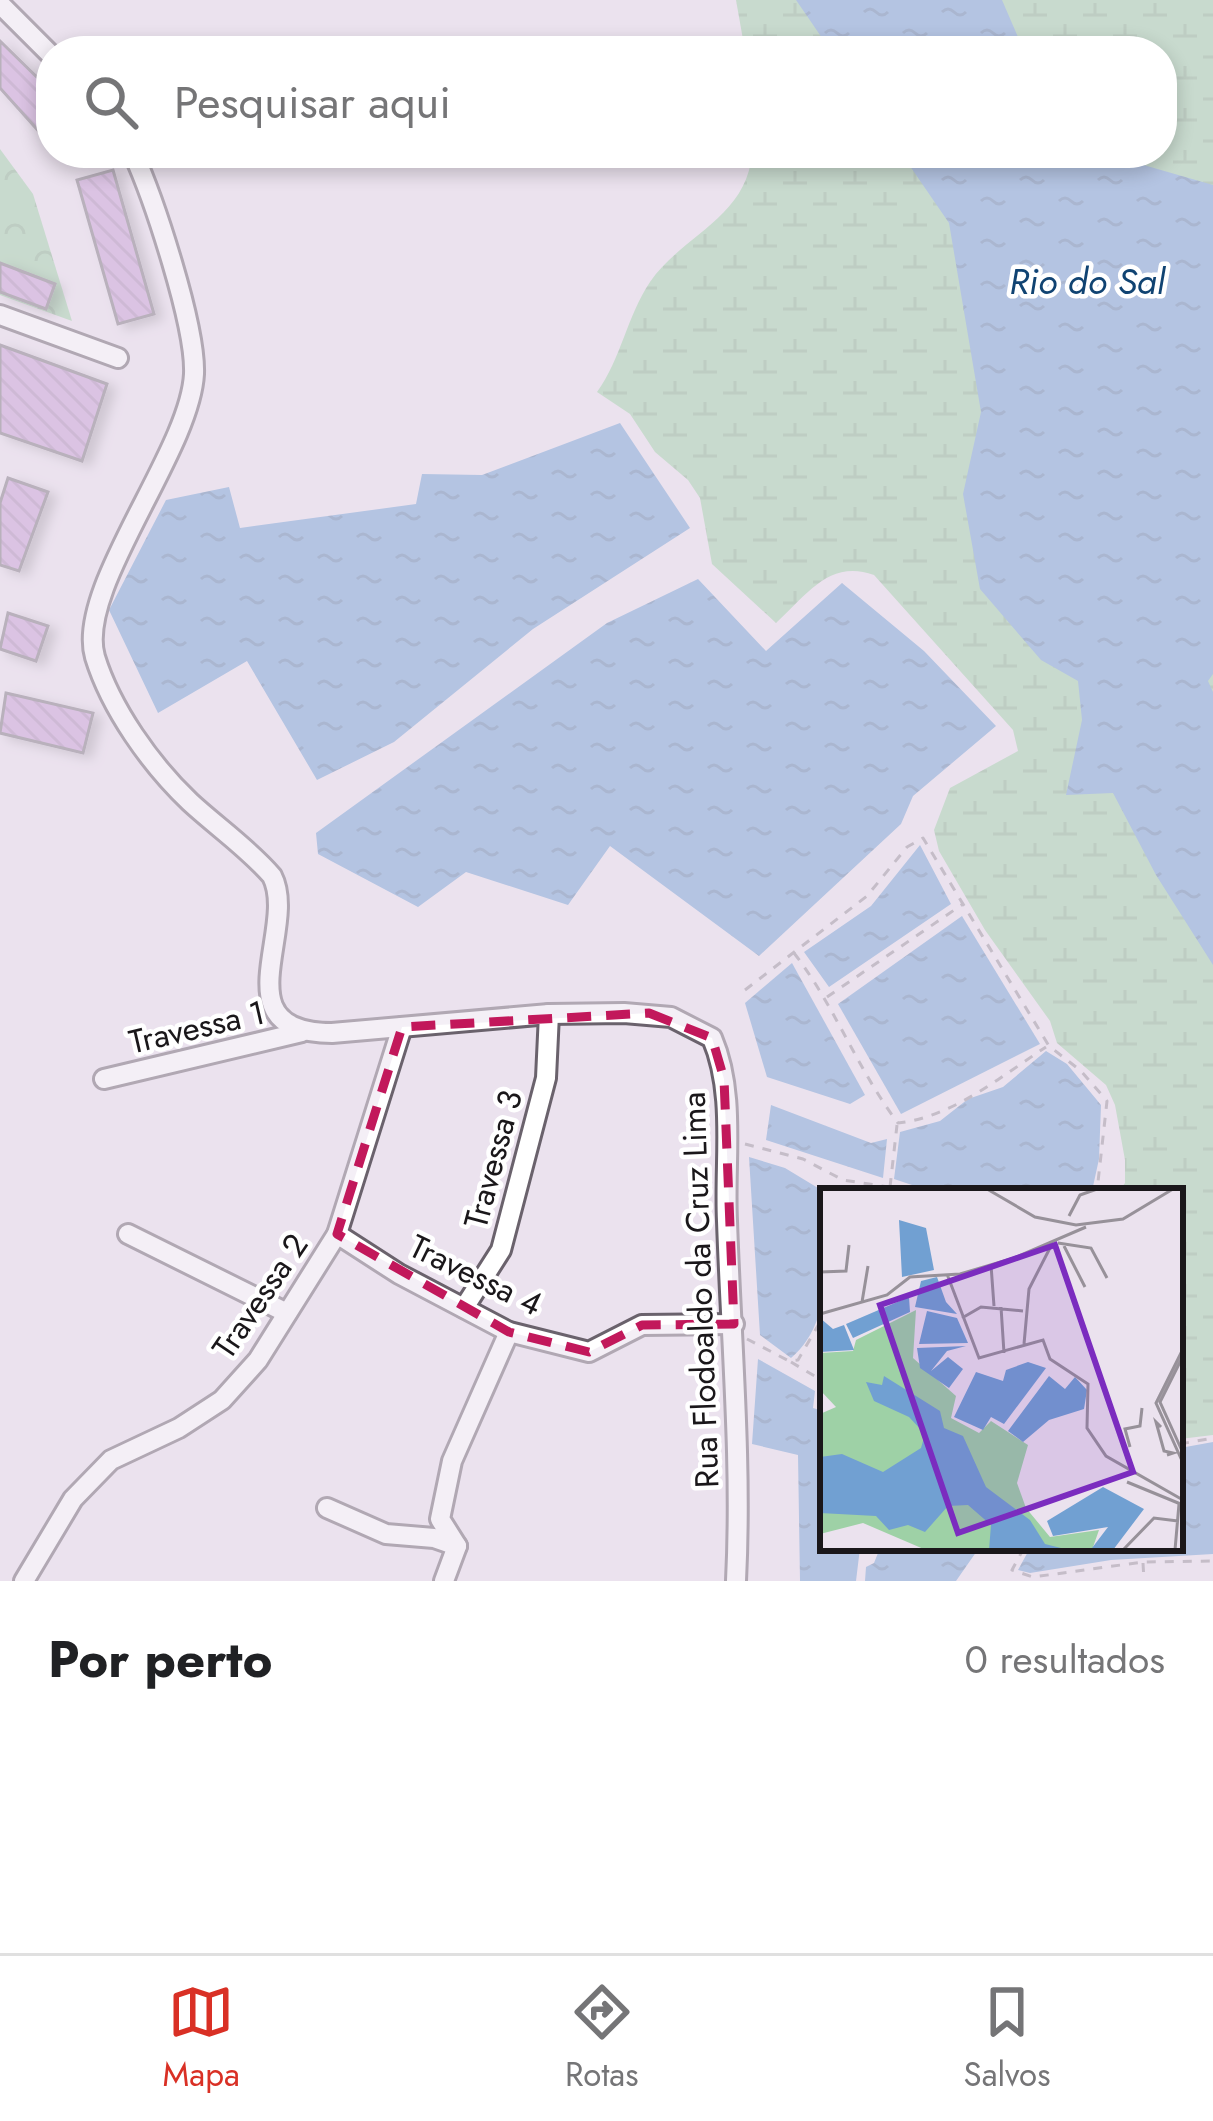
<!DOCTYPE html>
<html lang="pt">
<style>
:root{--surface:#fff;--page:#f2f2f2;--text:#202124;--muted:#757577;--line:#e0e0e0;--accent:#d93025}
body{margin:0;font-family:Jost,sans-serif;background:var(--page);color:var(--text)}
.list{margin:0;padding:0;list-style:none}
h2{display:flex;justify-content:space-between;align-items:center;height:156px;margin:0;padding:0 48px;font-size:51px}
h2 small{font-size:39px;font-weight:400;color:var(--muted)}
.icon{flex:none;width:66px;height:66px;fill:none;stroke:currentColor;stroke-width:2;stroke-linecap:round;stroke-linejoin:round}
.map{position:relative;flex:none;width:1213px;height:1581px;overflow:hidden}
.search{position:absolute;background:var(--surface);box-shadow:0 6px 18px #0003;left:36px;right:36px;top:36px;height:132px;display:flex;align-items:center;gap:30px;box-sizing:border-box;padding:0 42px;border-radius:48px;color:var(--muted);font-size:45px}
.sheet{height:372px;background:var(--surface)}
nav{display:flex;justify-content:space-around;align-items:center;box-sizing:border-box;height:168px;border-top:3px solid var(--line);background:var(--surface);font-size:33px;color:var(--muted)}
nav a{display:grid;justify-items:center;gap:6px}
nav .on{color:var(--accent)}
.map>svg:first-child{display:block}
</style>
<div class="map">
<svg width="1213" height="1581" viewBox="0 0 1213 1581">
<defs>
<pattern id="wetland-marsh" width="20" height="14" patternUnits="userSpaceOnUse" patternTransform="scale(3)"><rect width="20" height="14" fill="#9ed1a6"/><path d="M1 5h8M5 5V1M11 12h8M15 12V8" fill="none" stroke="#88b38e"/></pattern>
<pattern id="park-crowns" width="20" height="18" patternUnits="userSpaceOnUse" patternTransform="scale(3)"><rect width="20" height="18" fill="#9ed1a6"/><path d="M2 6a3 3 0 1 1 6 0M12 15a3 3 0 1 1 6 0" fill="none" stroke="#88b38e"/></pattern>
<pattern id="water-ripples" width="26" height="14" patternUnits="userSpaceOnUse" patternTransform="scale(3)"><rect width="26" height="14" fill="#71a0d2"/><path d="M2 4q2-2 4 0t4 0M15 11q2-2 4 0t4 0" fill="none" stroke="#5c81aa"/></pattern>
<pattern id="building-back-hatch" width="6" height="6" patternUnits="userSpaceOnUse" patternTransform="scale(3)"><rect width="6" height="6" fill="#c89ed5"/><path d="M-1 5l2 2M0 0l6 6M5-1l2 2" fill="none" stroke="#ab87b6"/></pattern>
<filter id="shadow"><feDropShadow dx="8" dy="4.5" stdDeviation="6" flood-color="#0004"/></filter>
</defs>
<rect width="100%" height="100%" fill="#ebe2ee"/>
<path fill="url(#wetland-marsh)" d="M736,0H1213V1435L1180,1439V1191H1119L1125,1183V1160L1115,1105L1106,1085L1057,1043L1050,1021L985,930L939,851L934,830L950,788L1018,751L1013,730L874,575C829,559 807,595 776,623L712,564L700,498L688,480L655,452L630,414L597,392C621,359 627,316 650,282C682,235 747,218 752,153H1162V51H745Z"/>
<path fill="url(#park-crowns)" d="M0,149L33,194L72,321L0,295Z"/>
<g fill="url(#water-ripples)">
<path d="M796,0H1002L1024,51H831Z"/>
<path d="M901,153H1102L1213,185V674L1208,681L1213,692V965L1156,875L1113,793L1066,795L1082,720L1078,681L1041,660L980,589L963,494L981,412L949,223Z"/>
<path d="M620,423L690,528L533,629L394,742L317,780L247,661L158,713L109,610L166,500L229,487L240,528L416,504L422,474L482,475Z"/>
<path d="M698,579L766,651L842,583L924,651L996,726L913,796L901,824L759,956L610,846L568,905L466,872L418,907L318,854L316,833L607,623Z"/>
<path d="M920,845L951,904L829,987L804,952L871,906Z"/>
<path d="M962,916L1040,1044L901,1114L838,1004Z"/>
<path d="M792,963L865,1095L850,1104L767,1077L745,1003Z"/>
<path d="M1046,1051L1067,1064L1101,1105L1099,1159L1092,1191H930L894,1179L900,1132L940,1121L968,1099L1003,1087Z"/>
<path d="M771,1105L871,1143L887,1139L883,1178L766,1140Z"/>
<path d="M749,1157L785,1168L823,1191C823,1248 838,1318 791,1358L760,1335Z"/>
<path d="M758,1359L815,1391L813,1408L823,1411V1548H860L856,1581H800L798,1455L752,1444Z"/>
<path d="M1213,1442V1554L1111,1560L1030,1573L1018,1570L1030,1548H1180V1448Z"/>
<path d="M880,1548H979L956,1581H865L866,1567L874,1563Z"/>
</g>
<g fill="url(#building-back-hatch)" stroke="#7b747e" stroke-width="3" filter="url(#shadow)">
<path d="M0,41L51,91V145L0,88Z"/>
<path d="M113,170L154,314L118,324L77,180Z"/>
<path d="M0,263L55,284L46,309L0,292Z"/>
<path d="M0,345L107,384L82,461L0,433Z"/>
<path d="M8,478L48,492L19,571L0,565V503Z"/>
<path d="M8,613L48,626L36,661L0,649Z"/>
<path d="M6,693L93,713L83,753L0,733Z"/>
</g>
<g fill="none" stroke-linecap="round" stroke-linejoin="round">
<defs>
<g id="minor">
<path d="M0,4L51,55"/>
<path d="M133,153C154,199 196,326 194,374C190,452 75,589 95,657C111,709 151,765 190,802C217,827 248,848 272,876C299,928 219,1033 332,1033L549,1014L624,1013L671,1017L712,1038C736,1094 724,1161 727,1221C731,1341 742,1460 736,1581"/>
<path d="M0,315L118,358"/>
<path d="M104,1079L302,1032"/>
<path d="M128,1234L287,1313"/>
<path d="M337,1234L399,1274L509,1332L589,1352L642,1325L734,1324"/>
<path d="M464,1308L501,1250L546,1078L549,1014"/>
<path d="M327,1508L386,1534L434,1538L457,1546"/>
<path d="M24,1581L73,1499L111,1460L179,1428L222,1400L258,1360L337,1234L402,1027"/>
<path d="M444,1581L457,1546L440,1519L452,1461L509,1332"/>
</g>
</defs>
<use href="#minor" stroke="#6a626c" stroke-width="24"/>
<g stroke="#979199" stroke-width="3" stroke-dasharray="9 9" stroke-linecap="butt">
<path d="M794,953C835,1006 857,1069 898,1123C953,1117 1000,1077 1046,1047"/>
<path d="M745,990L867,896L907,847L923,838L1049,1046L1081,1071L1107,1101L1097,1191"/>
<path d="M827,997L963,904"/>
<path d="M745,1144L803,1159L843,1180L915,1191"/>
<path d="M890,1187L897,1125"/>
<path d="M747,1339L789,1361L798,1360L823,1317"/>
<path d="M791,1362L823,1381"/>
<path d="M1180,1444L1213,1438"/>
<path d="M1024,1548L1012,1570L1033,1577L1143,1562L1213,1561"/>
<path d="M1143,1563L1144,1581"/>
</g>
<use href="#minor" stroke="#fff" stroke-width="18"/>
</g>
<path d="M0 0H1213V1581H0ZM649,1013L712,1038L724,1079L734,1324L642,1325L589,1352L509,1332L337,1234L402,1027Z" fill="#ebe2ee" fill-opacity=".55" fill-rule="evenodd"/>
<path fill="none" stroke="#c2185b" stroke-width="9" stroke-dasharray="24 15" stroke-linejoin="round" d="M649,1013L712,1038L724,1079L734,1324L642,1325L589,1352L509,1332L337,1234L402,1027Z"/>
<g text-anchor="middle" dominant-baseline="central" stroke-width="9" stroke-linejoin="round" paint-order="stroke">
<g font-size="33" fill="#1a171a" stroke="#fff">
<text transform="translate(197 1027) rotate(-13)">Travessa 1</text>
<text transform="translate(493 1159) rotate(-75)">Travessa 3</text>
<text transform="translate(476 1275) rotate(26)">Travessa 4</text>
<text transform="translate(700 1290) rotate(-92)">Rua Flodoaldo da Cruz Lima</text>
<text transform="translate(260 1296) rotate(-56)">Travessa 2</text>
</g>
<g font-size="36" font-style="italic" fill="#104372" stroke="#fff">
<text x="1087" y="281">Rio do Sal</text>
</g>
</g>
<g transform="translate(820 1188)">
<rect width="363" height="363" fill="#ebe2ee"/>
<path d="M96,122L93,170L136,208L131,230L159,245L171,233L208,257L197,295L206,320L230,349L279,342L272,362H106L43,335L0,346V226L16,219L0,202V165L33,163L36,152Z" fill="#9ed1a6"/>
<path d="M79,32L106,40L114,82L82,89ZM117,89L126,114L137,126L95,119L101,93ZM89,109L90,124L33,150L26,136ZM107,123L137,130L148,155L99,156ZM0,130L13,141L24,137L34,162L0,164ZM146,158L127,163L111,183L128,169L143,181L129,200L100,180L97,160ZM208,174L226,180L184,236L171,229L163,242L134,229L156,184L183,193L186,182ZM64,188L120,223L124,240L143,248L166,299L210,332L225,356L249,362H169L171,337L148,317L128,318L105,344L88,337L69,342L56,328L0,325V269L22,266L63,284L101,260L105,246L89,229L54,213L46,194L62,197ZM229,188L245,201L255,189L267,202L264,221L229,232L203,254L188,243ZM283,299L324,321L293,362L272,360L288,339L233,348L227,333Z" fill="#71a0d2"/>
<path fill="none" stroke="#979199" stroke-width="3" d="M167,1L215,29L256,37L303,31L353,1M249,28L260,7L277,1M238,55L271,60L287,90M244,58L265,99M171,77L174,118M0,84L26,83L29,57M127,86L159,170L223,152L230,171L268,196L267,240L286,268L363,312M42,114L48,78M181,119L184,165M0,126L67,107L90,89L140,86L194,70L266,39M142,130L161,119L203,123M204,156L209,101L232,56M363,161L336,215L363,275M363,168L340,214L363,265M341,239L336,234L344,263L353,265L347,267M310,259L305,241L320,238L322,220M307,294L363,317M303,362L334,330L358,333M355,362L359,316"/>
<path fill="#7b2cbf" fill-opacity="0.15" stroke="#7b2cbf" stroke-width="6" d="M235,57L313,284L138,345L60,117Z"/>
<rect width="363" height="363" fill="none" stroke="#1a171a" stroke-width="6"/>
</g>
</svg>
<div class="search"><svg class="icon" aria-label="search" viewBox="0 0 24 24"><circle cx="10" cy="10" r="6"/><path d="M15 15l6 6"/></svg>Pesquisar aqui</div>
</div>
<section class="sheet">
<h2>Por perto<small>0 resultados</small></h2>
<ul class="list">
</ul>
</section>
<nav>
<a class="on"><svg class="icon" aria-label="map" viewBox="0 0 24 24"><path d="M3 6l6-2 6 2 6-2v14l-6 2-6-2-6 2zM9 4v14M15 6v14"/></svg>Mapa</a>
<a><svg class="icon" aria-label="directions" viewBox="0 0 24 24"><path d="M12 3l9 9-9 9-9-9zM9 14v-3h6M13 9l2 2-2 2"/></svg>Rotas</a>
<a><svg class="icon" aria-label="saved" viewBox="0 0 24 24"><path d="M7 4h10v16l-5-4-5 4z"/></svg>Salvos</a>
</nav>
